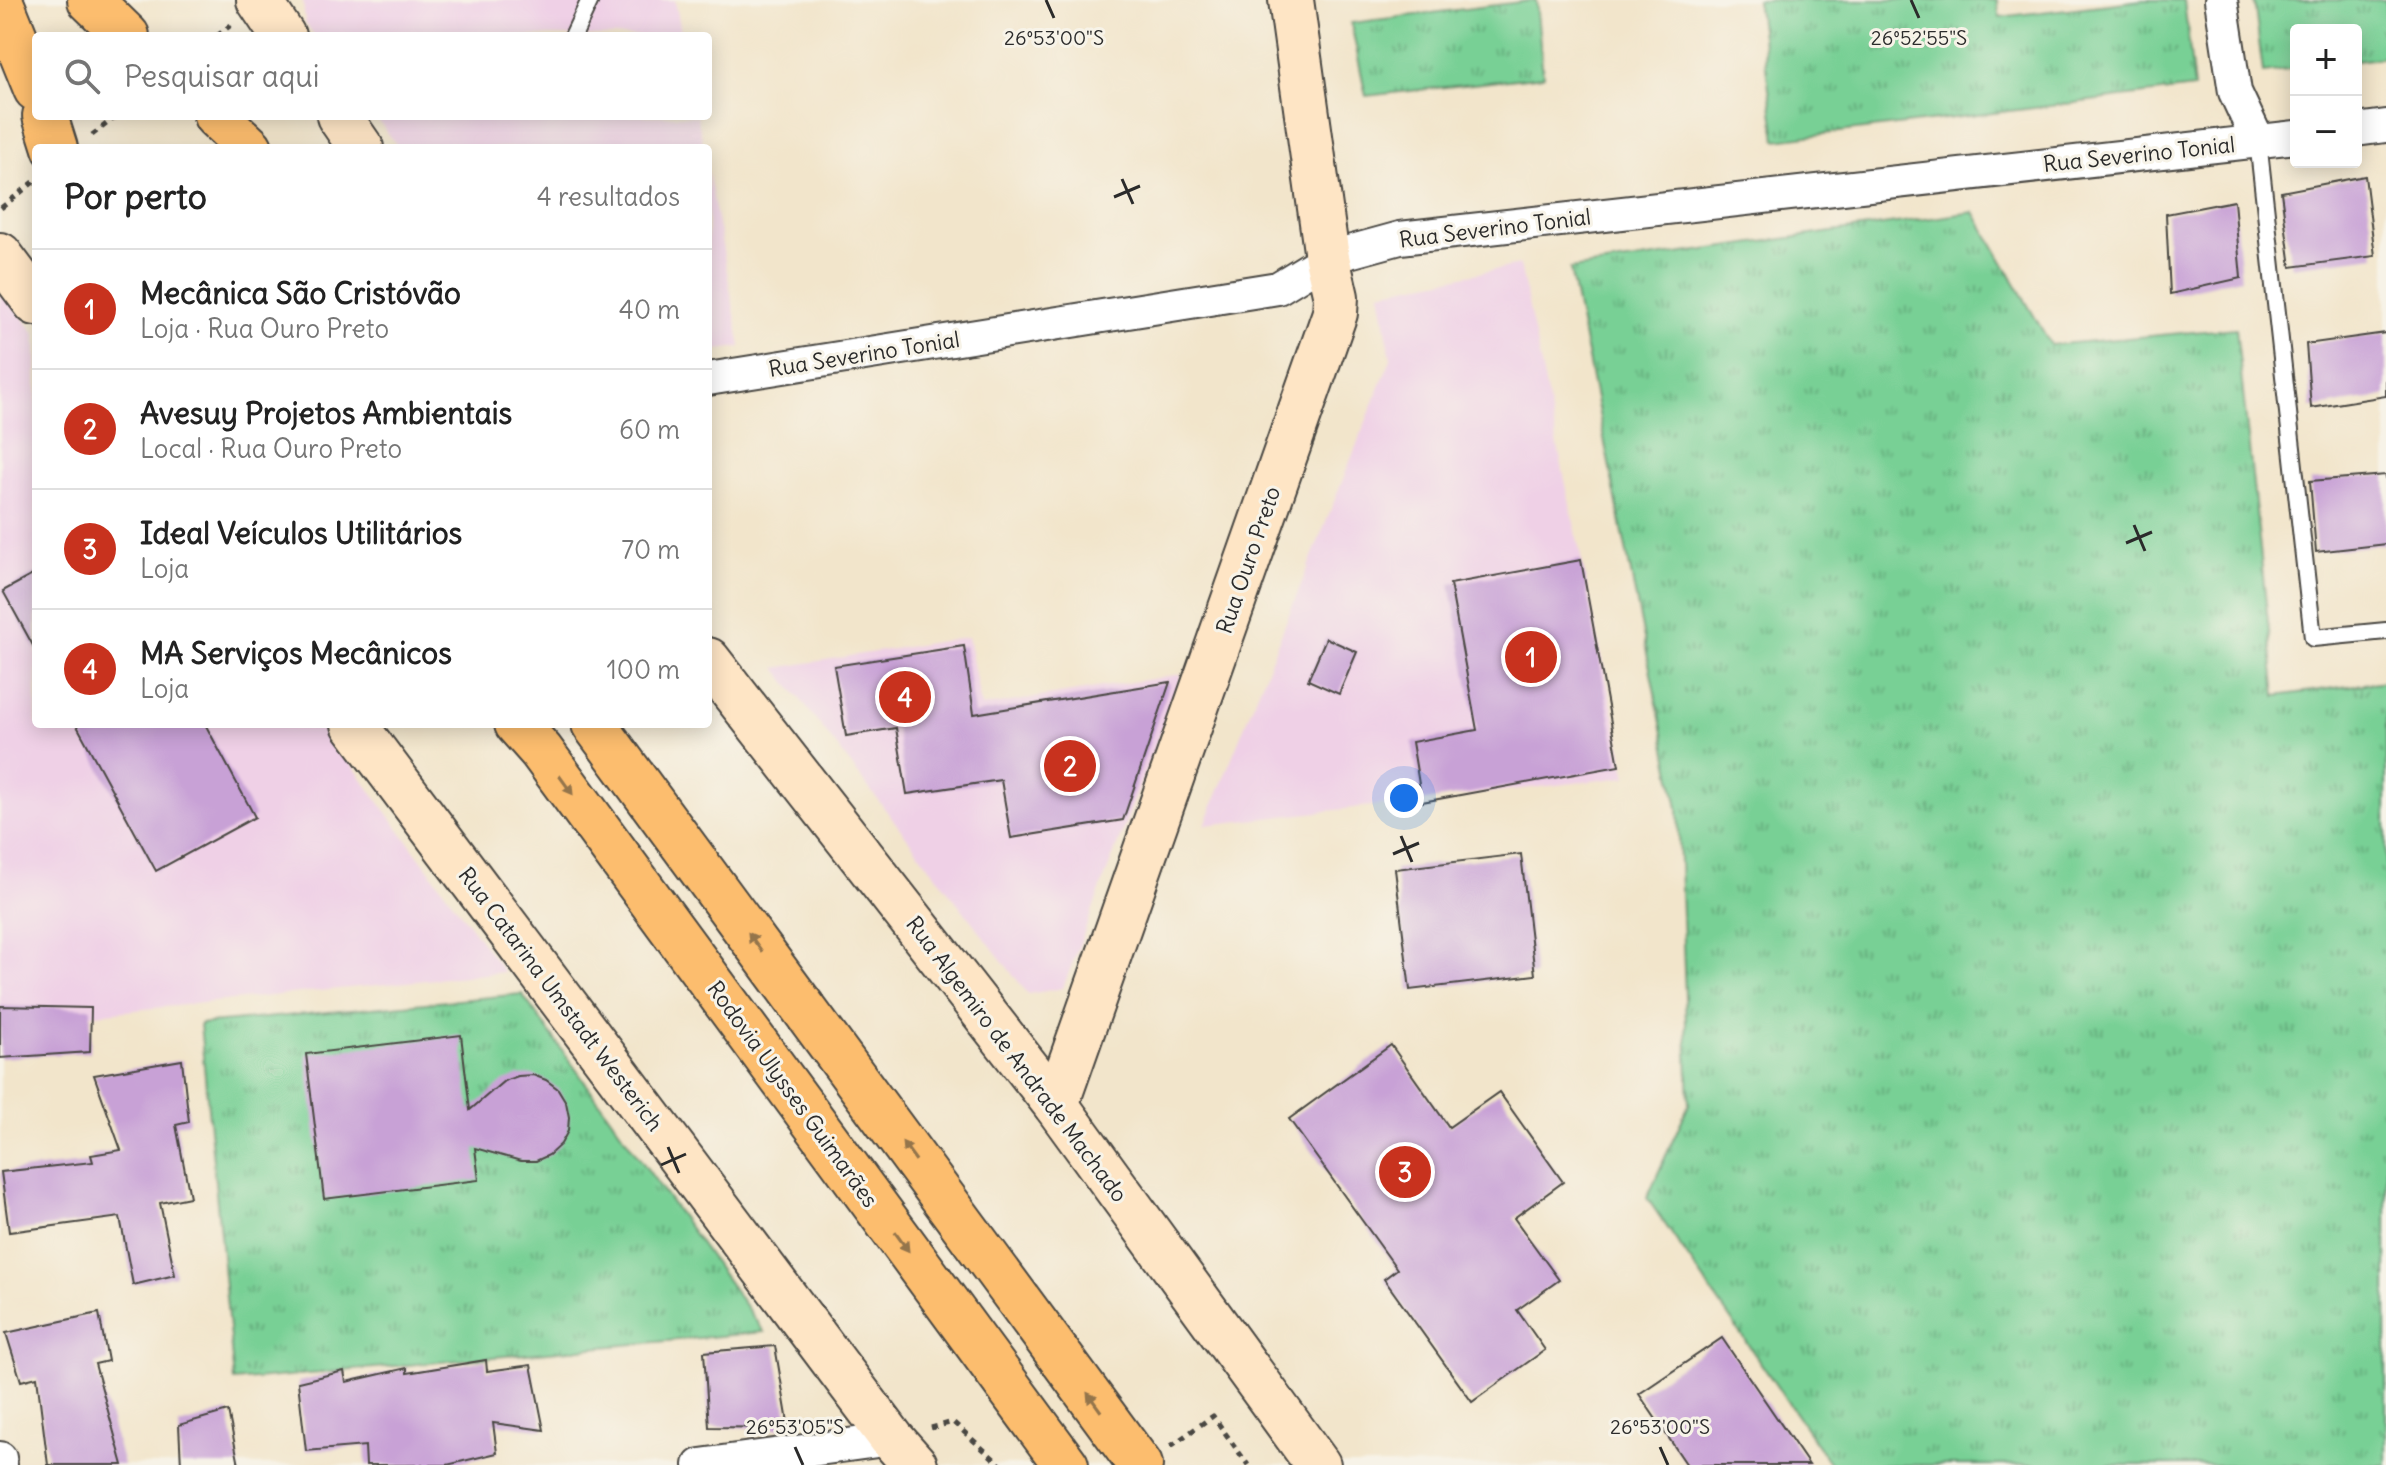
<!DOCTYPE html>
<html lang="pt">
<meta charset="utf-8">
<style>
:root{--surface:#fff;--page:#f6f6f6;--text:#222;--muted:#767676;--line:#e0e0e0;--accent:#c8321e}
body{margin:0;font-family:Delius,sans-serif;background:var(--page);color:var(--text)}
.controls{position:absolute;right:24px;top:24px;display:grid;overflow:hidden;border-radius:8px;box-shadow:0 4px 20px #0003}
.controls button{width:72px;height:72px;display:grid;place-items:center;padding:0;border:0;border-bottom:2px solid var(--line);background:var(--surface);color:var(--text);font:40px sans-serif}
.you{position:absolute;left:1404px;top:798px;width:28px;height:28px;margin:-20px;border:6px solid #fff;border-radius:50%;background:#1a73e8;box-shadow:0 0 0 12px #1a73e833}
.badge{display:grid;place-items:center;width:52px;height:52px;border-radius:50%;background:var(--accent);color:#fff;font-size:26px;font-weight:700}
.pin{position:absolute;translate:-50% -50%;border:4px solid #fff;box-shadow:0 2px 8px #0006}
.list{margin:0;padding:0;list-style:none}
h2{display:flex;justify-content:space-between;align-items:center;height:104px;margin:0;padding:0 32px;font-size:34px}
h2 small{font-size:26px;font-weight:400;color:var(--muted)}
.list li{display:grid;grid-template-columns:52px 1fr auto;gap:24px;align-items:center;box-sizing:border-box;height:120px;padding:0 32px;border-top:2px solid var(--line)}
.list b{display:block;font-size:30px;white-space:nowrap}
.list p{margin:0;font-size:26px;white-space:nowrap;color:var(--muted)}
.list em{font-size:26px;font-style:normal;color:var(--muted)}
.icon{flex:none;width:44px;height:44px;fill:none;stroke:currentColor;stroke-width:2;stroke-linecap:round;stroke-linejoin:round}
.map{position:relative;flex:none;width:2386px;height:1465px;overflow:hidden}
.search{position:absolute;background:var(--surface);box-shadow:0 4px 20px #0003;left:32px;top:32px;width:680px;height:88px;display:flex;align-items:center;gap:20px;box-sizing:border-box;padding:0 28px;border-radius:8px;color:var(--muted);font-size:30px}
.panel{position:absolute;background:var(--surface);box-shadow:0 4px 20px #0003;left:32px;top:144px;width:680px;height:584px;border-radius:8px}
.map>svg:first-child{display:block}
</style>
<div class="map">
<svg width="2386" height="1465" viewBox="0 0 2386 1465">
<defs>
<pattern id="grass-tufts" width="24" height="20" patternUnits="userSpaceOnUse" patternTransform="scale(2)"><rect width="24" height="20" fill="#78d095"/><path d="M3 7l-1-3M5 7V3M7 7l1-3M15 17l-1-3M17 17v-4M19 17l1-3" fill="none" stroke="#63a97a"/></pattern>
</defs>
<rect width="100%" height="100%" fill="#f7f3e8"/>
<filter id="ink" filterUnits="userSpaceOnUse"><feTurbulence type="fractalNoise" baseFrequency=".0125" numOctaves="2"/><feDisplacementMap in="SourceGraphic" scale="16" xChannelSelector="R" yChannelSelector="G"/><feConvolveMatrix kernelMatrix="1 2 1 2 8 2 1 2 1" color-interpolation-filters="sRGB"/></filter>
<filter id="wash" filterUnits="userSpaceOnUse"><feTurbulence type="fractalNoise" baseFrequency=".006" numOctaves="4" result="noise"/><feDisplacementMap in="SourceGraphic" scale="32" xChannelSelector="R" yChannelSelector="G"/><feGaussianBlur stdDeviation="1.8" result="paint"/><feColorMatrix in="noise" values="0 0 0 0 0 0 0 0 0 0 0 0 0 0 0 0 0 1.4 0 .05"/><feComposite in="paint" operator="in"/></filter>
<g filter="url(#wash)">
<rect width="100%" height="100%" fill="#f2e5cb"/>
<g fill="#efd0e6">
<path d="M303,0H675L682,36H315L305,23Z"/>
<path d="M375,116H697L704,148H399Z"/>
<path d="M708,171L741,347L708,351Z"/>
<path d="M1520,265L1627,777L1205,825L1391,359L1380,292Z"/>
<path d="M0,286L36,335V724H322L504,972L0,1024Z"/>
<path d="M968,637L981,707L1182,674L1063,988L1028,994L776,668Z"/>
</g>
<g fill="url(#grass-tufts)" stroke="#527e60" stroke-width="2">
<path d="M1536,0L1543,76L1366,96L1351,23Z"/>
<path d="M1757,0H1997L2000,17L2143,0H2184L2194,88L1776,140Z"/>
<path d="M2254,0H2386V57L2356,61V30H2296V69L2263,73Z"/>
<path d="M1974,212L2051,345L2236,328L2276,696L2386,681V1465H1831L1647,1198L1689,1104L1678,808L1570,269Z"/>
<path d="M522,994L764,1332L234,1381L200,1024Z"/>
</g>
<g id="blocks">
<g fill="#c8a1d6">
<path d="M2365,176L2375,256L2291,267L2281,192Z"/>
<path d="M2234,201L2241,278L2170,294L2166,214Z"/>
<path d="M2386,333V396L2311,408L2306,344Z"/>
<path d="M2386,475V544L2316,552L2310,481Z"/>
<path d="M1581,560L1619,766L1422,802L1412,742L1477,730L1450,584Z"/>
<path d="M36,573V651L3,591Z"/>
<path d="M1326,638L1357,652L1339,694L1308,680Z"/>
<path d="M964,646L974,714L1170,682L1123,820L1011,838L1001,780L907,794L896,728L846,736L834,666Z"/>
<path d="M76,724H205L255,817L156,871Z"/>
<path d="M1521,854L1535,975L1410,990L1395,869Z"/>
<path d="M0,1006L91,1008L90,1052L0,1058Z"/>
<path d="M461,1035L470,1110L504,1081L518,1076L533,1075L546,1080L558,1089L566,1102L569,1117L568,1131L561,1144L549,1155L536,1161H521L475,1148L479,1180L324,1199L306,1054Z"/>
<path d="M1391,1045L1449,1127L1499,1092L1563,1182L1514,1218L1559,1280L1517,1310L1545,1350L1472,1402L1384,1279L1397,1269L1289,1119Z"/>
<path d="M182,1060L189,1122L176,1125L190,1197L160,1203L175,1275L133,1285L120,1217L9,1232L1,1172L93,1162L91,1155L121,1150L94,1075Z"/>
<path d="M99,1313L108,1361L95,1364L123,1465H48L37,1377L21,1381L6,1333Z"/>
<path d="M1722,1338L1809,1465H1687L1639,1394Z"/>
<path d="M775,1346L789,1428L709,1427L704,1352Z"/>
<path d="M486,1360L487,1371L531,1365L544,1430L493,1423L497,1453L447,1465H366L365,1446L306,1451L298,1382L344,1371L346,1382L407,1368V1373Z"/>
<path d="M228,1411L239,1465H181L179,1425Z"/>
</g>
</g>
</g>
<g filter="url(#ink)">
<use href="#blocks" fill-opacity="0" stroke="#494743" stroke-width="2"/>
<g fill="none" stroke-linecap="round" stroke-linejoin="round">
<defs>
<g id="lane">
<path d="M573,36L590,0"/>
<path d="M2258,141L2313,638L2386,631"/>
</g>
<g id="street">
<path d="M2221,0L2235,92L2258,141"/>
<path d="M2356,130L2386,126"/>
<path d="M708,379L1278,288L1327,258L1400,238L2296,137"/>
<path d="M0,1458L1,1465"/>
<path d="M700,1465L892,1439"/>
</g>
<g id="secondary">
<path d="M259,0L283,36"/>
<path d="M339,116L361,148"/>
<path d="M0,255L36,303"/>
<path d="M708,660L1056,1105L1318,1465"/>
<path d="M354,724L892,1439L915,1465"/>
<path d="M1056,1105L1335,313L1336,297L1327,258L1291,0"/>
</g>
<g id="highway">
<path d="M0,0L36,89"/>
<path d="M90,0L127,36"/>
<path d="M45,116L55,148"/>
<path d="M216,116L250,148"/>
<path d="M517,724L541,751L1066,1465"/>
<path d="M594,724L1140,1465"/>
</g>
</defs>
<use href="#lane" stroke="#494743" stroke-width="20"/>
<use href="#street" stroke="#494743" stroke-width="36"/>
<use href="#secondary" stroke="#494743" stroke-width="48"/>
<use href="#highway" stroke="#494743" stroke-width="48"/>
<g stroke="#494743" stroke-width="5" stroke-dasharray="6 6" stroke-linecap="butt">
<path d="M217,36L231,25"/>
<path d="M92,135L117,116"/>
<path d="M1,208L35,181"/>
<path d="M931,1428L953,1422L1001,1465"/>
<path d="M1171,1446L1213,1416L1248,1465"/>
</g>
<use href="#lane" stroke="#fff" stroke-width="16"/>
<use href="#street" stroke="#fff" stroke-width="32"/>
<use href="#secondary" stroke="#fee5c5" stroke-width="44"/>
<use href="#highway" stroke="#fcbd6e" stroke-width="44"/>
</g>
<defs><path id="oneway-solid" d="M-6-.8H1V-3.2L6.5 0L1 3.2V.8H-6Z" transform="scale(2)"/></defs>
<g fill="#94744c">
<use href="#oneway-solid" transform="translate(566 785) rotate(54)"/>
<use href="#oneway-solid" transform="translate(755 942) rotate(-126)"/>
<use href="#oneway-solid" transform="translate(909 1151) rotate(-126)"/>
<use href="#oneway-solid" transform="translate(902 1242) rotate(54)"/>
<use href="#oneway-solid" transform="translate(1094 1402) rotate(-126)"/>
</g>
</g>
<path fill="none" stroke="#2b2b2b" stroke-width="3" d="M1046,0L1054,18M1911,0L1919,18M1122,179L1133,204M1114,197L1140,186M2134,525L2145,551M2126,543L2152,532M1401,836L1412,862M1393,854L1419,843M668,1147L679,1173M661,1165L686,1154M795,1447L803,1465M1660,1447L1668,1465"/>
<g text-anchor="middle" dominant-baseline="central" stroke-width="6" stroke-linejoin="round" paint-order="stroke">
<g font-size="22" fill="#2b2b2b" stroke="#f7f3e8">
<text transform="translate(2139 154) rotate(-6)">Rua Severino Tonial</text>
<text transform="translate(1495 228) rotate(-7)">Rua Severino Tonial</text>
<text transform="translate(864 354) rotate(-9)">Rua Severino Tonial</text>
<text transform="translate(1248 560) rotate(-71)">Rua Ouro Preto</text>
<text transform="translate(561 999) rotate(53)">Rua Catarina Umstadt Westerich</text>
<text transform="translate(1017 1059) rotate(53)">Rua Algemiro de Andrade Machado</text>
<text transform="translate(793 1094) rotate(54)">Rodovia Ulysses Guimarães</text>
</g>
</g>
<g font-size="20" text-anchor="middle" fill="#2b2b2b" stroke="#f7f3e8" stroke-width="6" stroke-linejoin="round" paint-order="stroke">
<text x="1054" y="45">26°53'00"S</text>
<text x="1919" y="45">26°52'55"S</text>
<text x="795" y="1434">26°53'05"S</text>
<text x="1660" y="1434">26°53'00"S</text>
</g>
</svg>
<div class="controls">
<button>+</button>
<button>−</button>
</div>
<div class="you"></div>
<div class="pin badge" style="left:1531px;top:657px">1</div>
<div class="pin badge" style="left:1070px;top:766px">2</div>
<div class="pin badge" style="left:1405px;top:1172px">3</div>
<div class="pin badge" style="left:905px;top:697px">4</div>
<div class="search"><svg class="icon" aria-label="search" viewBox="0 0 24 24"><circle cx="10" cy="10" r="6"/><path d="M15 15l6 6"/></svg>Pesquisar aqui</div>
<section class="panel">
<h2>Por perto<small>4 resultados</small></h2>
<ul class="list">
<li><span class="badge">1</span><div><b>Mecânica São Cristóvão</b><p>Loja · Rua Ouro Preto</p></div><em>40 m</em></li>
<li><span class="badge">2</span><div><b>Avesuy Projetos Ambientais</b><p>Local · Rua Ouro Preto</p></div><em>60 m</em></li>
<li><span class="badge">3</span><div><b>Ideal Veículos Utilitários</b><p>Loja</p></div><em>70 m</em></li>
<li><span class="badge">4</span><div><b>MA Serviços Mecânicos</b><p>Loja</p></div><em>100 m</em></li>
</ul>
</section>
</div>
